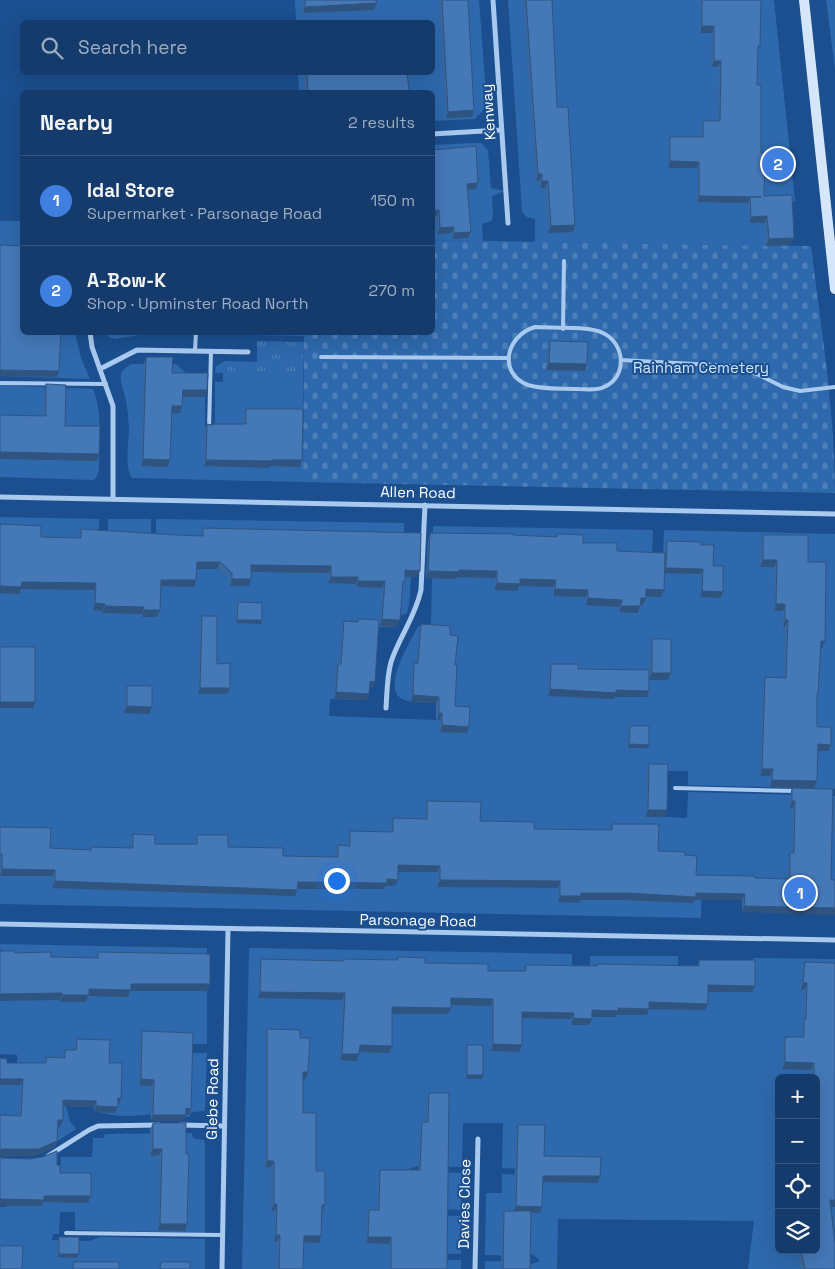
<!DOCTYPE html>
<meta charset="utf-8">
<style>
:root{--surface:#143b6b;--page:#1d4271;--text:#f1f3f6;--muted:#9dadc1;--line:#33557e;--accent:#ffd166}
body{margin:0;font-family:"Space Grotesk",sans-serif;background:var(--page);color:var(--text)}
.controls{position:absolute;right:15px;bottom:15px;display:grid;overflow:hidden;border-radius:8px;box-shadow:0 5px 20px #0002}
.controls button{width:45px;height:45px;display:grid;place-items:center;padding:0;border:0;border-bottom:1px solid var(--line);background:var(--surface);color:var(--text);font:25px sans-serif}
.you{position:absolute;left:336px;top:880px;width:18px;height:18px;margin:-12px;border:4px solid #fff;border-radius:50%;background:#1a73e8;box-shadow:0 0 0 8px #1a73e833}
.badge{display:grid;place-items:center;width:32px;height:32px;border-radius:50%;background:var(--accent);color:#fff;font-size:16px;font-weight:700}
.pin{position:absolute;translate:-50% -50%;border:2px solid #fff;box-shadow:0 1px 5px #0006}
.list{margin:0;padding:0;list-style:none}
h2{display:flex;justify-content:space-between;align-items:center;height:65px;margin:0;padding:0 20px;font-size:21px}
h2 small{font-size:16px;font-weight:400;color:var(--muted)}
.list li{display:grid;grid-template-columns:32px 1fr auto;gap:15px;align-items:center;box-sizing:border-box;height:90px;padding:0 20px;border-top:1px solid var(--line)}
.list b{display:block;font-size:19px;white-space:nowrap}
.list p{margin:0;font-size:16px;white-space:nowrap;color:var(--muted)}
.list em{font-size:16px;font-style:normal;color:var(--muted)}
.icon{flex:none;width:28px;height:28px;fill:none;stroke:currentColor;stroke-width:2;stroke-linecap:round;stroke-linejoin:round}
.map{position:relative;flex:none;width:835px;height:1269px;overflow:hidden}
.search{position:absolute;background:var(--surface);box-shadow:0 5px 20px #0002;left:20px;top:20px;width:415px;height:55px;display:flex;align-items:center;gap:12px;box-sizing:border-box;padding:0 18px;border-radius:8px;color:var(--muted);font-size:19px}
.panel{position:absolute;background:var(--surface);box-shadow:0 5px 20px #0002;left:20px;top:90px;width:415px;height:245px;border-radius:8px}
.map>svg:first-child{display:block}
</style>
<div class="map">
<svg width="835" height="1269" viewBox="0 0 835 1269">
<defs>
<pattern id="grass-tufts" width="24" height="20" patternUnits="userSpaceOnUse" patternTransform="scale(1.25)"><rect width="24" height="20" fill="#2e69ad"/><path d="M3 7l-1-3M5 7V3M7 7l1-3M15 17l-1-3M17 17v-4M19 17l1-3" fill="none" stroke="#4d80b9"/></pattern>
<pattern id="cemetery-stones" width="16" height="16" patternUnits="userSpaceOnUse" patternTransform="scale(1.25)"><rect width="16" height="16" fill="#2e69ad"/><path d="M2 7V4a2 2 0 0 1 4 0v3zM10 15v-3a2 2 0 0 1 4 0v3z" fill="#4d80b9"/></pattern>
</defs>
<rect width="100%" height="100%" fill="#1b4f8f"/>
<path fill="url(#grass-tufts)" d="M257,341L304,342L303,373H215L216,366L225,361L257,362Z"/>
<path fill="url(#cemetery-stones)" d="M433,240L811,246C821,328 835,411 835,493L303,482L304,333L432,332Z"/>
<g fill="#2e69ad" fill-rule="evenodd">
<path d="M295,0H479L487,106L475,119L433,121L432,92H299L298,73L432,72V22H296Z"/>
<path d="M508,0H774L795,201L790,202L792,244L766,246L535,242V219C528,218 525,217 522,211Z"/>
<path d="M826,0H835V70Z"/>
<path d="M475,143H481L488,150L491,188L505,191L492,196L493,214L492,221L482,224L483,241L433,240V145Z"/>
<path d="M0,221H22V332L75,333L81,358L90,379L0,376Z"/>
<path d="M192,332V334L152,333L115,339L109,337L105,333Z"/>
<path d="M201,332H304V336L201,334Z"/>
<path d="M132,364H176L194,380H205V430H215V382H223V372L303,373V482L132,478C124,468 129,442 129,428C128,419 128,410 126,401C125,393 119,382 121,374C123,369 127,366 132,364Z"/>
<path d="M0,385L44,387V391H63L67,388L93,389C103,414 99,443 99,470L96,478L93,480L0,477Z"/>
<path d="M0,517L99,519V536L107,568L108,519H151V539L155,577L156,519L404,523V539L412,540C411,551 412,608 406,614C404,615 400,615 398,615L397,627H376L373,688H367V700L330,699L329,716L436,720V703C426,702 411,704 402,699C381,687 411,641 418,626H431L433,526L653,530L652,557H663L664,530L835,534V789L688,785V771H666L665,817L687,818L688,792L835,796V885L702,883L701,918L0,904Z"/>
<path d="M0,944L207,948V1044H160V1053H207L205,1111L192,1112L189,1117L151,1116L150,1114C137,1117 106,1117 96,1110L95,1107L66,1106L70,1121L76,1129L44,1150L0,1154V1065L17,1069V1055L0,1054Z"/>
<path d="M249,948L572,954V995H590V956H678V989L697,991L752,992L753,958L835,959V1269H748L754,1221L558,1219L557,1269H485V1261L528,1262L532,1264L540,1261L532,1254L528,1256L485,1255L486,1193H502V1174L541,1175V1169L502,1168L503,1123H463L462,1167L419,1166L408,1169L419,1171L462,1173L461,1210L417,1208L419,1215L462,1216L461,1254L418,1253L445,1260H461V1269H242ZM779,1078H816V1250H779Z"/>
<path d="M192,1133L193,1138L204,1140L205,1145V1233L75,1230V1212H60L59,1234H53L52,1240L89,1241L100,1237L205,1239V1269H0V1207H6L7,1171L60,1175L61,1157H92L93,1138H103L105,1134Z"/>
</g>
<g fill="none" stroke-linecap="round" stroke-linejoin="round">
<g stroke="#a9c9ee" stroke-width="4">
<path d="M535,327C552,328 590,326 603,333C625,343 628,377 604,387C596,391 586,389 578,389C562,388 543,390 528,385C498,374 505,336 535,327Z"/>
<path d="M563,329L564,261"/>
<path d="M195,351L196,332"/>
<path d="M321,357L509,358"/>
<path d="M621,360L731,366L757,374L783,387L800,391L835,387"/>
<path d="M0,383L106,384"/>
<path d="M209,428L211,351"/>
<path d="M675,788L795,791"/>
<path d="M66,1233L223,1235"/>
</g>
<g stroke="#a9c9ee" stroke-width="5">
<path d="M493,0L508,223"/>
<path d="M432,134L501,130"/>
<path d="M90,332L92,347L113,406V499"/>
<path d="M100,369L137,350L248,352"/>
<path d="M0,497L835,514"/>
<path d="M386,708C387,693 387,676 391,662C399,637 415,618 421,590L425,505"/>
<path d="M0,924L835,940"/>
<path d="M180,1125L224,1126"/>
<path d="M48,1156L89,1130L98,1126L159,1125"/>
<path d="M222,1269L228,929"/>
<path d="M475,1269L478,1139"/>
</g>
<path stroke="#d6e6fa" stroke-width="10" d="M804,0L835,289"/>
</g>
<g fill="#3a679d">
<path d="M302,0H376L374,10L303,13Z"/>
<path d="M439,0H468L474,110L472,117L446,118Z"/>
<path d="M523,0H552L557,107L575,225L573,232L548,233L545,188H540L539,181H536Z"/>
<path d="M700,0H761L758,52L757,85L764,196L792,244L766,246L765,223H749L748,203L697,202V168H668V143L670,137H701V128L703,121H718V67H711L712,33H700Z"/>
<path d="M306,72H407L409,92H305L304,78Z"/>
<path d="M432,150L478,183L476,189L468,190V238L452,239V233L437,234L436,217H432Z"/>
<path d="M550,341L587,364L585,371L546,370L547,348Z"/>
<path d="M146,357L172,373L205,397H183L182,406L180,413H171L167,467L141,466L144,363Z"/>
<path d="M46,384L65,426L97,461L43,416L44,391Z"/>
<path d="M246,409L300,467L270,466V468L204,466V430L207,424L212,425L243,424V416Z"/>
<path d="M0,524L41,537L79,538L81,529L177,535L201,536L203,528L417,577H405V581L402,588L397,627L380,626L382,588L356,587V584L328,583L329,573L251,572V579L249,586H230L229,579L217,569H197L196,580L194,587L161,586L157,617H142V614L102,613V611L93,610L94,590L21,589L19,594L0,593Z"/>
<path d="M430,533L556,537L557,534L583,543L617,551L665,553V546L667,541L701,545L713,566L721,598L700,597L701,574L664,573L661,597L646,596L643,605L640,604L638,613L619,612V607L586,605V597L553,596V587L519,586L518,591L494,590L495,578L457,577L456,579L426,578L428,540Z"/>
<path d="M763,535L808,562L822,648H820L817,697V727L828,751H817V781L814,788L770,787V776H760L763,684L765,677L784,678L785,627H783V611H774V567H760V542Z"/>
<path d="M238,602L261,624L236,623V606Z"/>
<path d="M202,616L217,664L227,694H198L200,622Z"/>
<path d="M358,619L373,688H369L367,700L334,699L335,671L338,664H339L341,628L344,621L357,622Z"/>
<path d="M421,624L450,635L455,665V706L467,733L440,732V719L437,720L436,703L411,702L412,669L414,663H417L419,630Z"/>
<path d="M652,639L671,673L668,680H649L647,697H615L614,699L548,696V670L551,664L578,669L649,670L650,646Z"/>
<path d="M127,686L149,714L124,713L125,692Z"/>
<path d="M630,726L649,745L648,748H628V729Z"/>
<path d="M649,764L665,817H646L647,771Z"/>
<path d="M792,788L831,880L742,912V900H695L693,903L624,900H580L579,903L558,902V888L437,887V872H398L395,886H385L384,889H297L295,896L52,888L53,876H0V827L50,848L90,850L92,847L131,848V841L133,834L155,844H195V841L197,835L228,847L283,856L336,857V852L338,845H348V837L350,831L391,832V825L393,818L425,819V807L427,801L480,821L534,829L610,830L612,824L658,851L685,855L696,875L787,879L788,860L790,853H792L793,808H790V795Z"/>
<path d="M398,957L425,963L488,971H524L526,965L596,966L597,964L697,966L699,960L752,992H708L705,1010L649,1009L647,1015H616V1017H592L589,1025H571V1019L522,1018L519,1052L491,1051V1006L451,1005V1008L448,1014H392L389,1053L360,1052L357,1061L340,1060L342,1000L258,998L259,966L261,959L344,961V959L397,960Z"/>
<path d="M805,962L831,1207L835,1269H801L798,1250H816V1078H811V1070L782,1069L783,1044L785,1037H801V1026L804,1019V990H801L802,969Z"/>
<path d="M267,1029L300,1038L308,1072L306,1079H303V1113L325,1205L322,1212L319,1243L304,1242L303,1269H276L277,1242H274L275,1211H271V1167H265V1036Z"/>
<path d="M142,1031L191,1109L189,1115H186L183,1121H151V1086L139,1085L140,1038Z"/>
<path d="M77,1039L109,1063L119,1104H118V1107L115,1113L94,1112V1107L63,1106V1120L60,1127L58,1126L57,1141L55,1147L37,1155L0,1156L19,1116L20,1085L7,1063H43L46,1057L63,1058L65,1050H74V1045Z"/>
<path d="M467,1045L483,1075L482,1079H466V1048Z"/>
<path d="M429,1093L447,1269H389V1244L366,1243L367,1216L369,1210H377L378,1176L380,1170H418L420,1128L422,1122H426V1099Z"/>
<path d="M153,1123L187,1224L185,1231L158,1230L159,1155L150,1156V1130Z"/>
<path d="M518,1125L544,1156L598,1183L543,1182L542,1207L540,1213H531L530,1269H501L502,1218L504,1211H514L516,1131Z"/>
<path d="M59,1237L77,1258L57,1257L58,1240Z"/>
</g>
<g fill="#305480">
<path d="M377,3L374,10L303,13L305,7Z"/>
<path d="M702,26H714L712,33H700Z"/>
<path d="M714,61H721L718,67H711Z"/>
<path d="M474,110L472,117L446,118L448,112Z"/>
<path d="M670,161L699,162L697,168H668Z"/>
<path d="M538,174H542L539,181H536Z"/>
<path d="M542,181H548L545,188H540Z"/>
<path d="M478,183L476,189L465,190L467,184Z"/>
<path d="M699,196L761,197H750L748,203L697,202Z"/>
<path d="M432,210H439L436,217H432Z"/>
<path d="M767,216L765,223H749L751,217Z"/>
<path d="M575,225L573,232L548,233L551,226Z"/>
<path d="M454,227L452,233L437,234L440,228Z"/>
<path d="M471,232L468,238L452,239L454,233Z"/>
<path d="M794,238L792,244L766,246L769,239Z"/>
<path d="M549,363L587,364L585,371L546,370Z"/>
<path d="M0,370L59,371L57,377L0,376Z"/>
<path d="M183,390H207L205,397H180Z"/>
<path d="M172,406H182L180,413H169Z"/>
<path d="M0,452L99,454L97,461L0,459Z"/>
<path d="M143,459L170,460L167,467L141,466Z"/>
<path d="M206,460H302L300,467L270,466V468L204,466Z"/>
<path d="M763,560H777L774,567H760Z"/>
<path d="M197,562H220L217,569H194Z"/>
<path d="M251,565L331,566L329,573L249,572Z"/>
<path d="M666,568L703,569L701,574L664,573Z"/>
<path d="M405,570L420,571L417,577H403Z"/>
<path d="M459,570L497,571L495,578L457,577L456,579L426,578L428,571Z"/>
<path d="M331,577H358L356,584L328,583Z"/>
<path d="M232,579H251L249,586H230Z"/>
<path d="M520,579L556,580L553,587L519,586L518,591L494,590L497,583Z"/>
<path d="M161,580H196L194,587L158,586Z"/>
<path d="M358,581H385L382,588L356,587Z"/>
<path d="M22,582L96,583L94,590L21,589L19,594L0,593V586Z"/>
<path d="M555,589L588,590L586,597L553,596Z"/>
<path d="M646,589L664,590L661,597L643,596Z"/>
<path d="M702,591L723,592L721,598L700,597Z"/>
<path d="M588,598L622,600L619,607L586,605Z"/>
<path d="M641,598H646L643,605L638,604Z"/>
<path d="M95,603L105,604L102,611L93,610Z"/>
<path d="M776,604H785L783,611H774Z"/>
<path d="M105,606L144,607L142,614L102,613Z"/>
<path d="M621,606H640L638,613L619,612Z"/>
<path d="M144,610H160L157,617H142Z"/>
<path d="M382,619L400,620L397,627L380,626Z"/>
<path d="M237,620H262L261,624L236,623Z"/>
<path d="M785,620H788L785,627H783Z"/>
<path d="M821,641H825L822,648H818Z"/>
<path d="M652,673H671L668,680H649Z"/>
<path d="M370,681L375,682L373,688H367Z"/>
<path d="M200,688H230L227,694H198Z"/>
<path d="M550,689L616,690L649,691L647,697H615L614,699L548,696Z"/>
<path d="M336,692L369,694L367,700L334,699Z"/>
<path d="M413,695L439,697L436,703L411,702Z"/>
<path d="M0,702H35L33,708H0Z"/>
<path d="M127,706L152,707L149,714L124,713Z"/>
<path d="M439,713H442L440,719L437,720Z"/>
<path d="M442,725L469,727L467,733L440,732Z"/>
<path d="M629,744L649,745L648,748H628Z"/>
<path d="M818,744L831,745L828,751H815Z"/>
<path d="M762,769H773L770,776H760Z"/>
<path d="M772,780L817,781L814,788L770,787Z"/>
<path d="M792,801H795L793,808H790Z"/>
<path d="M648,810H667L665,817H646Z"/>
<path d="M398,865L440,866L437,872H395Z"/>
<path d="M2,869L55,870L53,876H0Z"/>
<path d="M387,879L398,880L395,886H385L384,889H295L298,882Z"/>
<path d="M440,880L560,881L558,888L437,887Z"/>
<path d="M55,881L297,890L295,896L52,888Z"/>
<path d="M581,893H696L745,894L742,900H695L693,903L624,900H580L579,903L558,902L560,896Z"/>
<path d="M744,906L835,908V915L742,912Z"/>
<path d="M803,983H807L804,990H801Z"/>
<path d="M131,984H210L208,991H130L128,997L88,996L86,1002H60L62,995L89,989Z"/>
<path d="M708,985L755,986L752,992H705Z"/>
<path d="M260,992L345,993L342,1000L258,998Z"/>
<path d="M62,993L60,1000L0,1001V994Z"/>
<path d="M451,998L493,999L491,1006L448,1005Z"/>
<path d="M649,1002L708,1004L705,1010L649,1009L647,1015H616V1017H589L592,1010L618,1008Z"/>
<path d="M392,1007L451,1008L448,1014H390Z"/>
<path d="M522,1012L574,1013L571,1019L520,1018Z"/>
<path d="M573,1018L592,1019L589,1025H571Z"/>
<path d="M493,1044L522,1045L519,1052L491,1051Z"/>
<path d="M360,1045L392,1046L389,1053L357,1052Z"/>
<path d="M342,1054H359L357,1061L340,1060Z"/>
<path d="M785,1062L814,1063L811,1070L782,1069Z"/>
<path d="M303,1072H308L306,1079H301Z"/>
<path d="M467,1075H483L482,1079H466Z"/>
<path d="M0,1079H23L20,1085H0Z"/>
<path d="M141,1079L154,1080L151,1086L139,1085Z"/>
<path d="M118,1098H121L119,1104H115Z"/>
<path d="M63,1100L96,1101L94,1107L61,1106Z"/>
<path d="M96,1106L118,1107L115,1113L94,1112Z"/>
<path d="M186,1108L191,1109L189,1115H183Z"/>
<path d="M153,1115H186L183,1121H151Z"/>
<path d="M58,1120H63L60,1127L56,1126Z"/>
<path d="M57,1141L55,1147L37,1155L0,1156V1151L2,1149Z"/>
<path d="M153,1149H162L159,1155L150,1156Z"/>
<path d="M267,1161H274L271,1167H265Z"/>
<path d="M543,1176H600L598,1183L541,1182Z"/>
<path d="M44,1196H91L88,1203L43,1202L42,1206H0V1199Z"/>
<path d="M830,1200H835V1207H828Z"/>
<path d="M274,1204H277L275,1211H271Z"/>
<path d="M322,1205H325L322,1212H319Z"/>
<path d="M516,1206L542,1207L540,1213L513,1212Z"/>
<path d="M160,1224H187L185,1231L158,1230Z"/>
<path d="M276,1235H280L277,1242H274Z"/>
<path d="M304,1236H321L319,1243L302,1242Z"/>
<path d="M368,1237H391L389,1244L366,1243Z"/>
<path d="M59,1254H79L77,1258L57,1257Z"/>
</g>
<g fill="#4478b7" stroke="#305480">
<path d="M305,0H376L377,3L305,7Z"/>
<path d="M442,0H468L474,110L448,112Z"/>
<path d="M526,0H552L557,107H568L575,225L551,226L548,181H542V174H538Z"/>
<path d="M702,0H761L760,46H758L757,85H761V153H765L764,196L792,195L794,238L769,239L767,216L751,217L750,197H761L699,196V162L670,161V137H703V121H720L721,61H714V26H702Z"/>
<path d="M307,72H407L409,92H308Z"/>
<path d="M476,146L478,183L467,184L471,232L454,233V227L440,228L439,210H432V150Z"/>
<path d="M0,245L22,246V332H61L59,371L0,370Z"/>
<path d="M550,341L588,342L587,364L549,363Z"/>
<path d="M146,357H173L172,373H208L207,390H183L182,406H172L170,460L143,459Z"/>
<path d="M46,384L66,385L65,426H100L99,454L0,452V415L46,416Z"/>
<path d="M246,409H303L302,460H272V461L206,460L207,424L212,425L214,424H246Z"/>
<path d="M0,524L41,526V537L81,538V529L177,535L203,536V528L421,533L420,571L405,570V581H403L400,620L382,619L385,581H358V577H331V566L251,565V579H232V573L220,562H197L196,580H161L160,610H144V607L105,606V604L95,603L96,583L22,582L21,587L0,586Z"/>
<path d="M430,533L513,534V535L557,537V534L583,535V543H617V551L665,553L664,590L646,589V598H641L640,606H621L622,600L588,598V590L555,589L556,580L520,579V584L497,583V571L459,570V572L428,571Z"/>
<path d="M763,535H808V562H826L825,641H821L818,694H817V727H831V745L818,744L817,781L772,780L773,769H762L765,677L786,678L788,620H785V604H776L777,560H763Z"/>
<path d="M667,541L701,542V545H714L713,566H723V592L702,591L703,569L666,568Z"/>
<path d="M238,602L262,603V620H237Z"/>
<path d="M202,616H217V664L230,663V688H200Z"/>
<path d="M358,619L379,620L375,682L370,681L369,694L336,692L338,664H341L344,621L358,622Z"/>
<path d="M421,624L450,626V635L458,636L455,665H457L455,706L470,707L469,727L442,725V713H439V697L413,695L414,663H418Z"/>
<rect x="652" y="639" width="19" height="34"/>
<rect x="0" y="647" width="35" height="55"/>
<path d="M551,664H578V669L649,670V691L616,690V693L550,689Z"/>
<path d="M127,686H152V707L127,706Z"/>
<path d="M630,726H649V745L629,744Z"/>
<path d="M649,764H668L667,810H648Z"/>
<path d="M792,788L833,789L831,880H835V908L744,906L745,894L696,893V897L627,893H581V896H560V881L440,880V866L398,865V880L387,879V883L298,882L297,890L55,881V870L2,869V854H0V827L51,828L50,848L91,850L92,847L133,848V834L155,835V844H197V835H228V847L283,848V856L338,857V845L350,846V831L393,832V818L427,819V801L481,802L480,821L534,822V829L612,830V824H659L658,851L685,852V855L697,856L696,875L755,876V878L790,879V853H794L795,801H792Z"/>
<path d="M0,948V951H15V953L51,952V957L98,958V952L210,954V984H131V990L89,989V995H62V993L0,994Z"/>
<path d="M398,957L425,958V963L488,964V971H526V965L597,966V964L699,966V960H755V986L708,985V1004L649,1002V1009L618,1008V1011L592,1010V1019L573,1018L574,1013L522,1012V1045L493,1044V999L451,998V1008L392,1007V1046L360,1045L359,1054H342L345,993L260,992L261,959L344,961V959L398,960Z"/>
<path d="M805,962L835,963V1200H830L835,1244V1269H805L801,1250H816V1078H814V1063L785,1062V1037H804V1019H806L807,983H803Z"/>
<path d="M267,1029L300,1030V1038H310L308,1072H303V1113H316V1171H325V1205H322L321,1236H304L303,1269H279L280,1235H276L277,1204H274V1161H267Z"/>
<path d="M142,1031L193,1033L191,1109L186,1108V1115H153L154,1080L141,1079Z"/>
<path d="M77,1039L110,1040L109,1063H122L121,1098H118V1107L96,1106V1101L63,1100V1120H58L57,1141L39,1149H2L0,1151V1115L21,1116L23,1079H0V1058L7,1059V1063H46V1057L65,1058V1050H76Z"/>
<rect x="467" y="1045" width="16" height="30"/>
<path d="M429,1093H449L447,1269H391V1237H368L369,1210H379L380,1170H420L422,1122H428Z"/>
<path d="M153,1123H186V1154H189L187,1224H160L162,1149H153Z"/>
<path d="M518,1125H545L544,1156L601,1157L600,1176H543L542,1207L516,1206Z"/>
<path d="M57,1151V1165H60V1173H91V1196H44V1200L0,1199V1157L2,1158L30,1159L42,1157Z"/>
<path d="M504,1211H531L530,1269H503Z"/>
<rect x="59" y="1237" width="20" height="17"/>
<path d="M0,1246H23L22,1269H0Z"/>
<path d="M74,1262H119V1269H73Z"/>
<path d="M161,1262H190V1269H160Z"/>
</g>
<g text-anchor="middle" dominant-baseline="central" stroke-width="4" stroke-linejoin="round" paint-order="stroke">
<g font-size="15" fill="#fff" stroke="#1b4f8f">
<text transform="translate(488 112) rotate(-94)">Kenway</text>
<text transform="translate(418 492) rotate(1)">Allen Road</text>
<text transform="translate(418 920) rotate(1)">Parsonage Road</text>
<text transform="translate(212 1099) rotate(-89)">Glebe Road</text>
<text transform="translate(464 1204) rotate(-89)">Davies Close</text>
</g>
<g font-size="15" fill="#cfe3fa" stroke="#1b4f8f">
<text x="701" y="367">Rainham Cemetery</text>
</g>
</g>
</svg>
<div class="controls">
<button>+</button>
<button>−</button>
<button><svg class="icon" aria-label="locate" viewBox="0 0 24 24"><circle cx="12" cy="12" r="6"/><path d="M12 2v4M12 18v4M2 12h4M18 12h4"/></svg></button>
<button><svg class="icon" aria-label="layers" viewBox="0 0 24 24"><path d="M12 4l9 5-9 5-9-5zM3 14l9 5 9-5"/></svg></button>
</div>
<div class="you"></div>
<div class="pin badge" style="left:800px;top:893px;background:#3f7fe0">1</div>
<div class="pin badge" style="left:778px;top:164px;background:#3f7fe0">2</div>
<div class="search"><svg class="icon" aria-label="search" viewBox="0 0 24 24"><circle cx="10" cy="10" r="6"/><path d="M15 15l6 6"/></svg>Search here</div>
<section class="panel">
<h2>Nearby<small>2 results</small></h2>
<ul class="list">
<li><span class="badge" style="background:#3f7fe0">1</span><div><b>Idal Store</b><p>Supermarket · Parsonage Road</p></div><em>150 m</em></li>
<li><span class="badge" style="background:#3f7fe0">2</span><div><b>A-Bow-K</b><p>Shop · Upminster Road North</p></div><em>270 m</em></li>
</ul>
</section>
</div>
